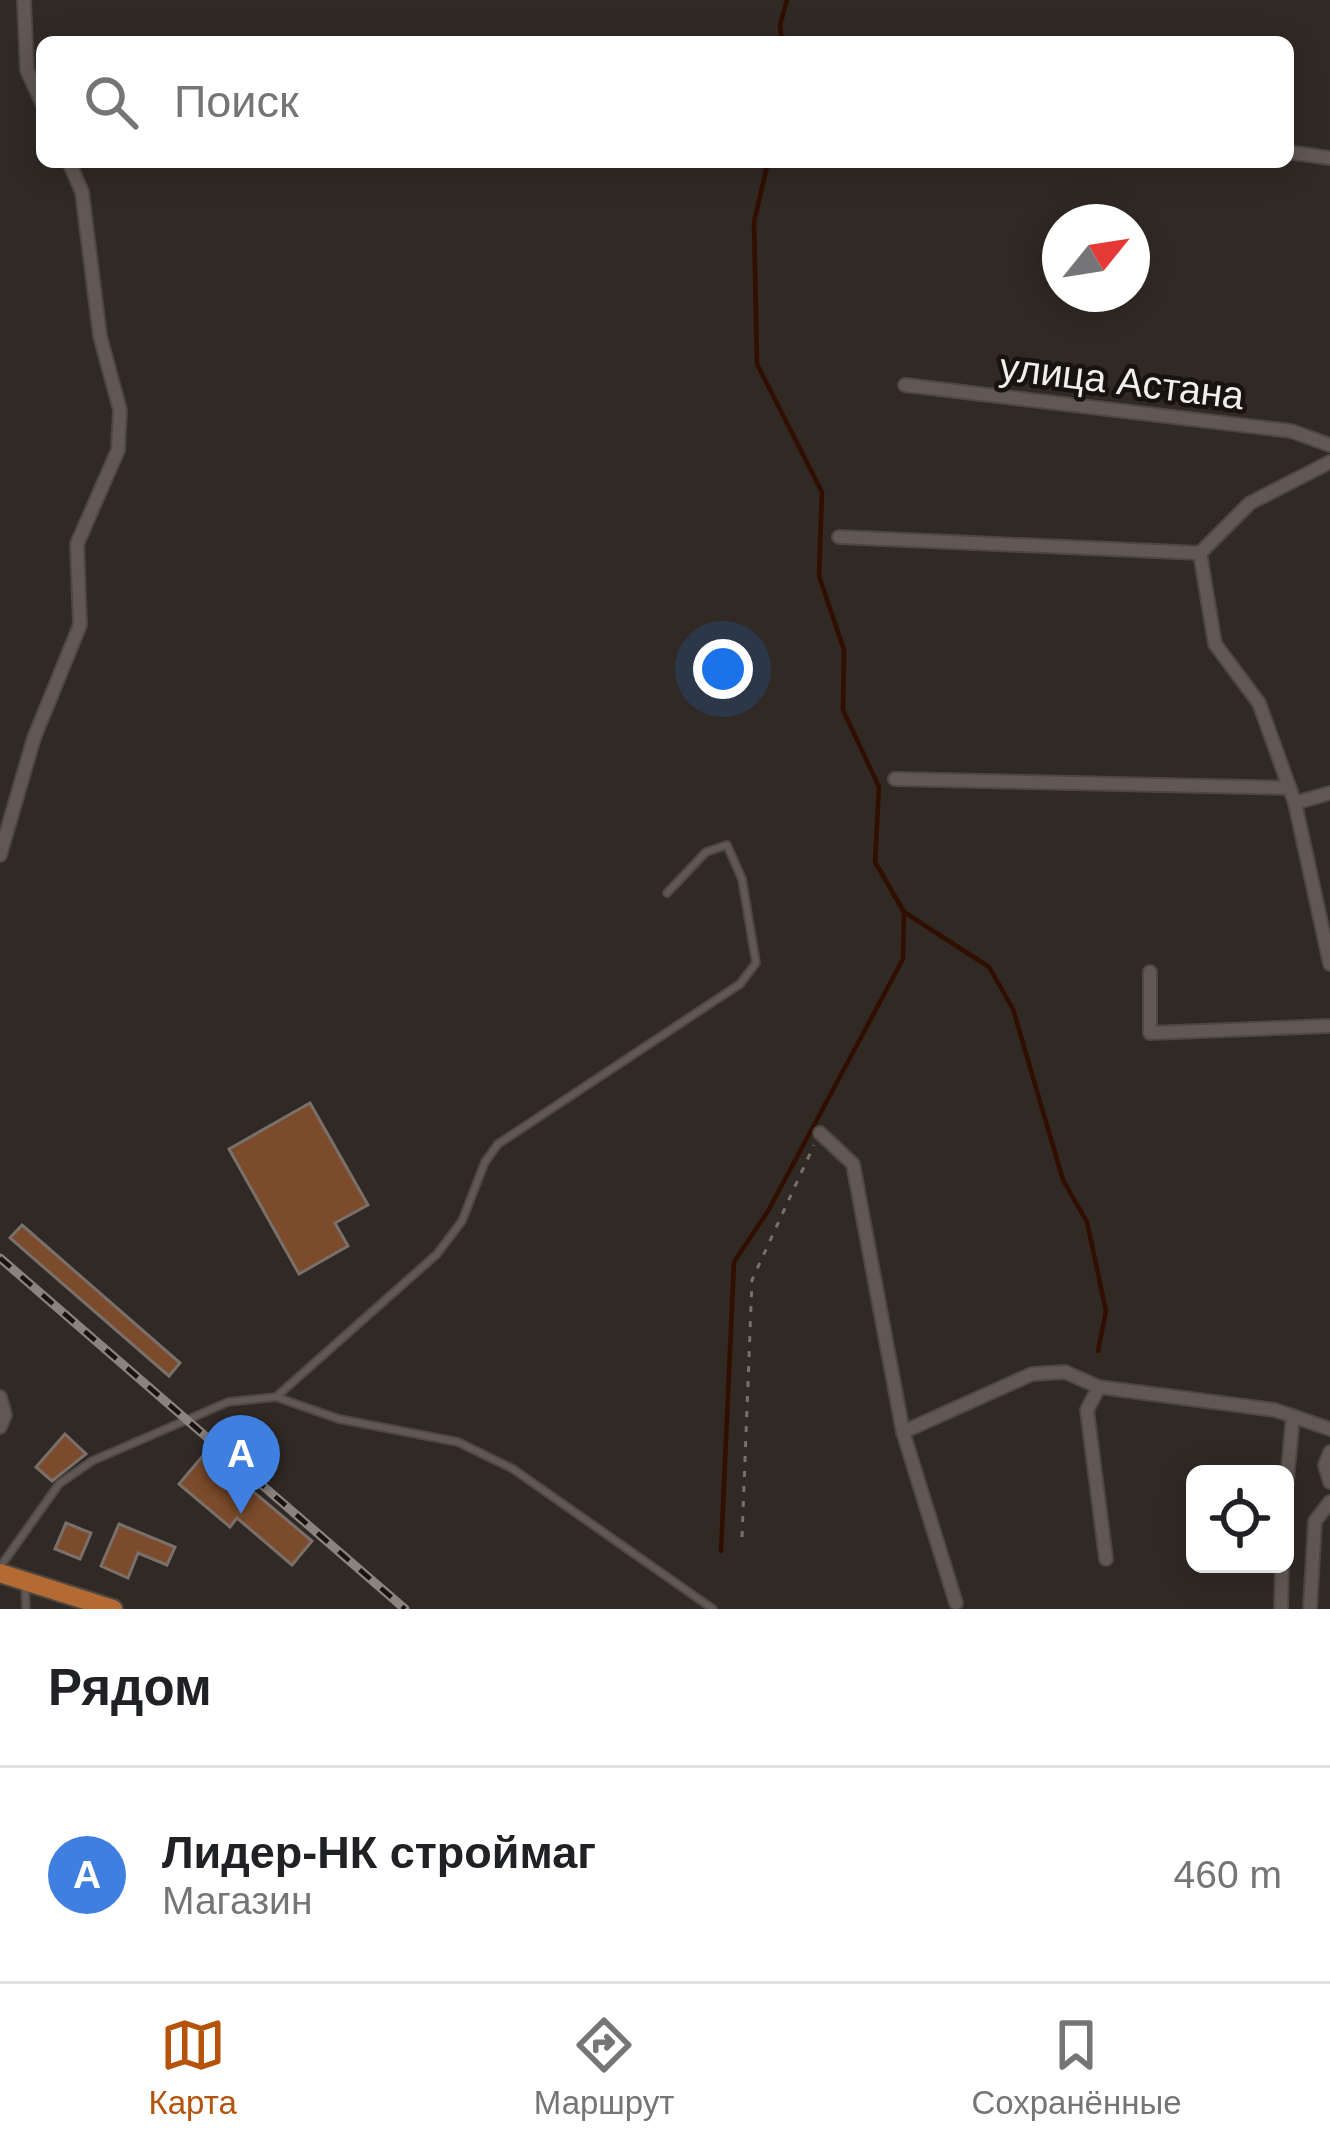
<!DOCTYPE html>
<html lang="ru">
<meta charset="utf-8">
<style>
:root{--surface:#fff;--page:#f6f6f6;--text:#202124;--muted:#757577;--line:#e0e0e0;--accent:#b45309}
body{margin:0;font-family:Helvetica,sans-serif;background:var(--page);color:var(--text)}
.controls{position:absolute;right:36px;bottom:36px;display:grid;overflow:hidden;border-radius:18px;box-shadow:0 6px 30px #0003}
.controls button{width:108px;height:108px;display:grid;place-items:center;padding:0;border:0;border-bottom:3px solid var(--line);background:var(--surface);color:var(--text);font:60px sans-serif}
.compass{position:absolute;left:1042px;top:204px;width:108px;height:108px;border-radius:50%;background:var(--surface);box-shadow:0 6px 30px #0003;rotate:60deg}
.you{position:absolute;left:723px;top:669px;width:42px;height:42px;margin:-30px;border:9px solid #fff;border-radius:50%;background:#1a73e8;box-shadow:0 0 0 18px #1a73e833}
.badge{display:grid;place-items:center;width:78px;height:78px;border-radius:50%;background:var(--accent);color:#fff;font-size:39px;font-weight:700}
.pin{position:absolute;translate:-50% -99px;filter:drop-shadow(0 3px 6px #0008)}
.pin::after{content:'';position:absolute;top:63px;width:42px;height:36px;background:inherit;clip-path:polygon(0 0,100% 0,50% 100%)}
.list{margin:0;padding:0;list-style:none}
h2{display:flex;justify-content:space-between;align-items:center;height:156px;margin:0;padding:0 48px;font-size:51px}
h2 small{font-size:39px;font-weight:400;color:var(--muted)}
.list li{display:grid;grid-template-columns:78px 1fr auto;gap:36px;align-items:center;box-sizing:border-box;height:216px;padding:0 48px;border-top:3px solid var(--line)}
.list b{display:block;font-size:45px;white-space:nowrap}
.list p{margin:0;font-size:39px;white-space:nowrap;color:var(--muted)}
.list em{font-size:39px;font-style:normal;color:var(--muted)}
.icon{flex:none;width:66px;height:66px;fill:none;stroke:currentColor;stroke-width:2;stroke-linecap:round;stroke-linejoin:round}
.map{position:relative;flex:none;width:1330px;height:1609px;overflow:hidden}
.search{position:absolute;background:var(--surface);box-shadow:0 6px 30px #0003;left:36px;right:36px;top:36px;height:132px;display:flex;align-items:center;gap:30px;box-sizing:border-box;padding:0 42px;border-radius:18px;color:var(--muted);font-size:45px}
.sheet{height:372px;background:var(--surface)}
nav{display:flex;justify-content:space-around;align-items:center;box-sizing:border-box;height:168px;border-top:3px solid var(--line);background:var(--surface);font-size:33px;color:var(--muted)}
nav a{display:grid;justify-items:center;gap:6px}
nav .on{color:var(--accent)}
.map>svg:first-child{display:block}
</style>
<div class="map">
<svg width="1330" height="1609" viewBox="0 0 1330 1609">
<rect width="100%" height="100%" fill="#312924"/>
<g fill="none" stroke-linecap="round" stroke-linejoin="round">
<g stroke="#300f00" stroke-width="4.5">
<path d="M782,42L780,25L787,0"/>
<path d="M768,162L754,222L757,364L822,492L819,576L844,650L843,710L879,787L875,862L904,912L989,967L1013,1009L1063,1180L1087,1222L1106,1311L1098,1351"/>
<path d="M721,1551L734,1262L768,1211L903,959L904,912"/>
</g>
</g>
<g fill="#7b4b2b" stroke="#7a706b" stroke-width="3">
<path d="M310,1103L368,1205L335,1223L348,1246L299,1274L229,1149Z"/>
<path d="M22,1225L180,1363L169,1376L10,1238Z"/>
<path d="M65,1434L86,1454L52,1481L36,1467Z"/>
<path d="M206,1452L312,1541L292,1565L237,1518L230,1527L179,1484Z"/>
<path d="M66,1523L91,1533L80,1559L55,1549Z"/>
<path d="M119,1524L175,1547L167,1565L138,1553L128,1578L101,1566Z"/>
</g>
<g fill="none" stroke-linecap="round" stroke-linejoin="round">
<defs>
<g id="service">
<path d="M276,1397L437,1254L462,1221L485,1162L498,1144L740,984L756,963L742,879L727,845L706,852L667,893"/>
<path d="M0,1567L59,1484L92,1461L228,1402L276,1397L339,1419L458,1442L513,1469L713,1609"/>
<path d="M25,1583L26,1609"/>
</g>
<g id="minor">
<path d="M24,0L27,70L42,103"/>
<path d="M1288,152L1330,158"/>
<path d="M905,385L1291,431L1330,445"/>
<path d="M1330,462L1250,503L1200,553L1215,644L1259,703L1295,803L1330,964"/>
<path d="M839,537L1200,553"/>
<path d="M895,779L1290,788"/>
<path d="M1295,803L1330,793"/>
<path d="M0,855L34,738L80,625L77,544L118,450L120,410L100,336L82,192L69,162"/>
<path d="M1150,972V1033L1330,1026"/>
<path d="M820,1133L853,1164L903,1432L956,1603"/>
<path d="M1099,1387L1087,1410L1106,1559"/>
<path d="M0,1397L5,1415L0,1427"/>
<path d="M903,1432L1032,1374L1065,1372L1099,1387L1275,1410L1330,1429"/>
<path d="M1330,1452L1325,1465L1330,1482"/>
<path d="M1285,1501L1293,1416"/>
<path d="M1281,1609L1282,1564"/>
<path d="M1310,1609L1315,1521L1330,1502"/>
</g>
<path id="trunk" d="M0,1573L113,1609"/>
</defs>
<use href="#service" stroke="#4d4742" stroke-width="10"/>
<use href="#minor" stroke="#4d4742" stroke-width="16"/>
<use href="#trunk" stroke="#4d4742" stroke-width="22"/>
<path stroke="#77706c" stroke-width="3" stroke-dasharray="6 9" stroke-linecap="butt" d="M742,1537L752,1280L814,1145"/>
<use href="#service" stroke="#615853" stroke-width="6"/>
<use href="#minor" stroke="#615853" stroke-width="12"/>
<use href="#trunk" stroke="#b46a32" stroke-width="18"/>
<defs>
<path id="rail" d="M0,1258L405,1609"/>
</defs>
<use href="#rail" stroke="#8a837f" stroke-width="9"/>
<use href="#rail" stroke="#161310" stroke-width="4.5" stroke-dasharray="14" stroke-linecap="butt"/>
</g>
<g text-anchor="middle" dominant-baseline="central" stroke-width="9" stroke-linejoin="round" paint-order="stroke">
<g font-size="39" fill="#f3eeeb" stroke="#161310">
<text transform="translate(1122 381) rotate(7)">улица Астана</text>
</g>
</g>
</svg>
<div class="controls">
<button><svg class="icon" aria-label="locate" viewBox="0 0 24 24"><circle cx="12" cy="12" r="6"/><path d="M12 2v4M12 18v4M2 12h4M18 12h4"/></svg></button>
</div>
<svg class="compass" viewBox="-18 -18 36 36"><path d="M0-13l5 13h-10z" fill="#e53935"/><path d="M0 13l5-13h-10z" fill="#757577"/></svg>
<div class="you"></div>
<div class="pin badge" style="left:241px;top:1514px;background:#3f7fe0">A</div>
<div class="search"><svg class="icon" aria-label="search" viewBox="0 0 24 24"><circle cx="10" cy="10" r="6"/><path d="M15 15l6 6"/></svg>Поиск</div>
</div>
<section class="sheet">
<h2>Рядом<small></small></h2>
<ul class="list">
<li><span class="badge" style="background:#3f7fe0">A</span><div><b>Лидер-НК строймаг</b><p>Магазин</p></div><em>460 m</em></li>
</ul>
</section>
<nav>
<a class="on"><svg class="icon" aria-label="map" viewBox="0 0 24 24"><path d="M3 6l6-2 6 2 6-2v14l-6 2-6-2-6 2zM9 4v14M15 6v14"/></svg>Карта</a>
<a><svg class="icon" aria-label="directions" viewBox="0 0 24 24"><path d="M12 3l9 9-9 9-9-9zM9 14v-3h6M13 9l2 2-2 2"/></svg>Маршрут</a>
<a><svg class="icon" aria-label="saved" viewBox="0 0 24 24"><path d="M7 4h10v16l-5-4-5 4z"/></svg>Сохранённые</a>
</nav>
